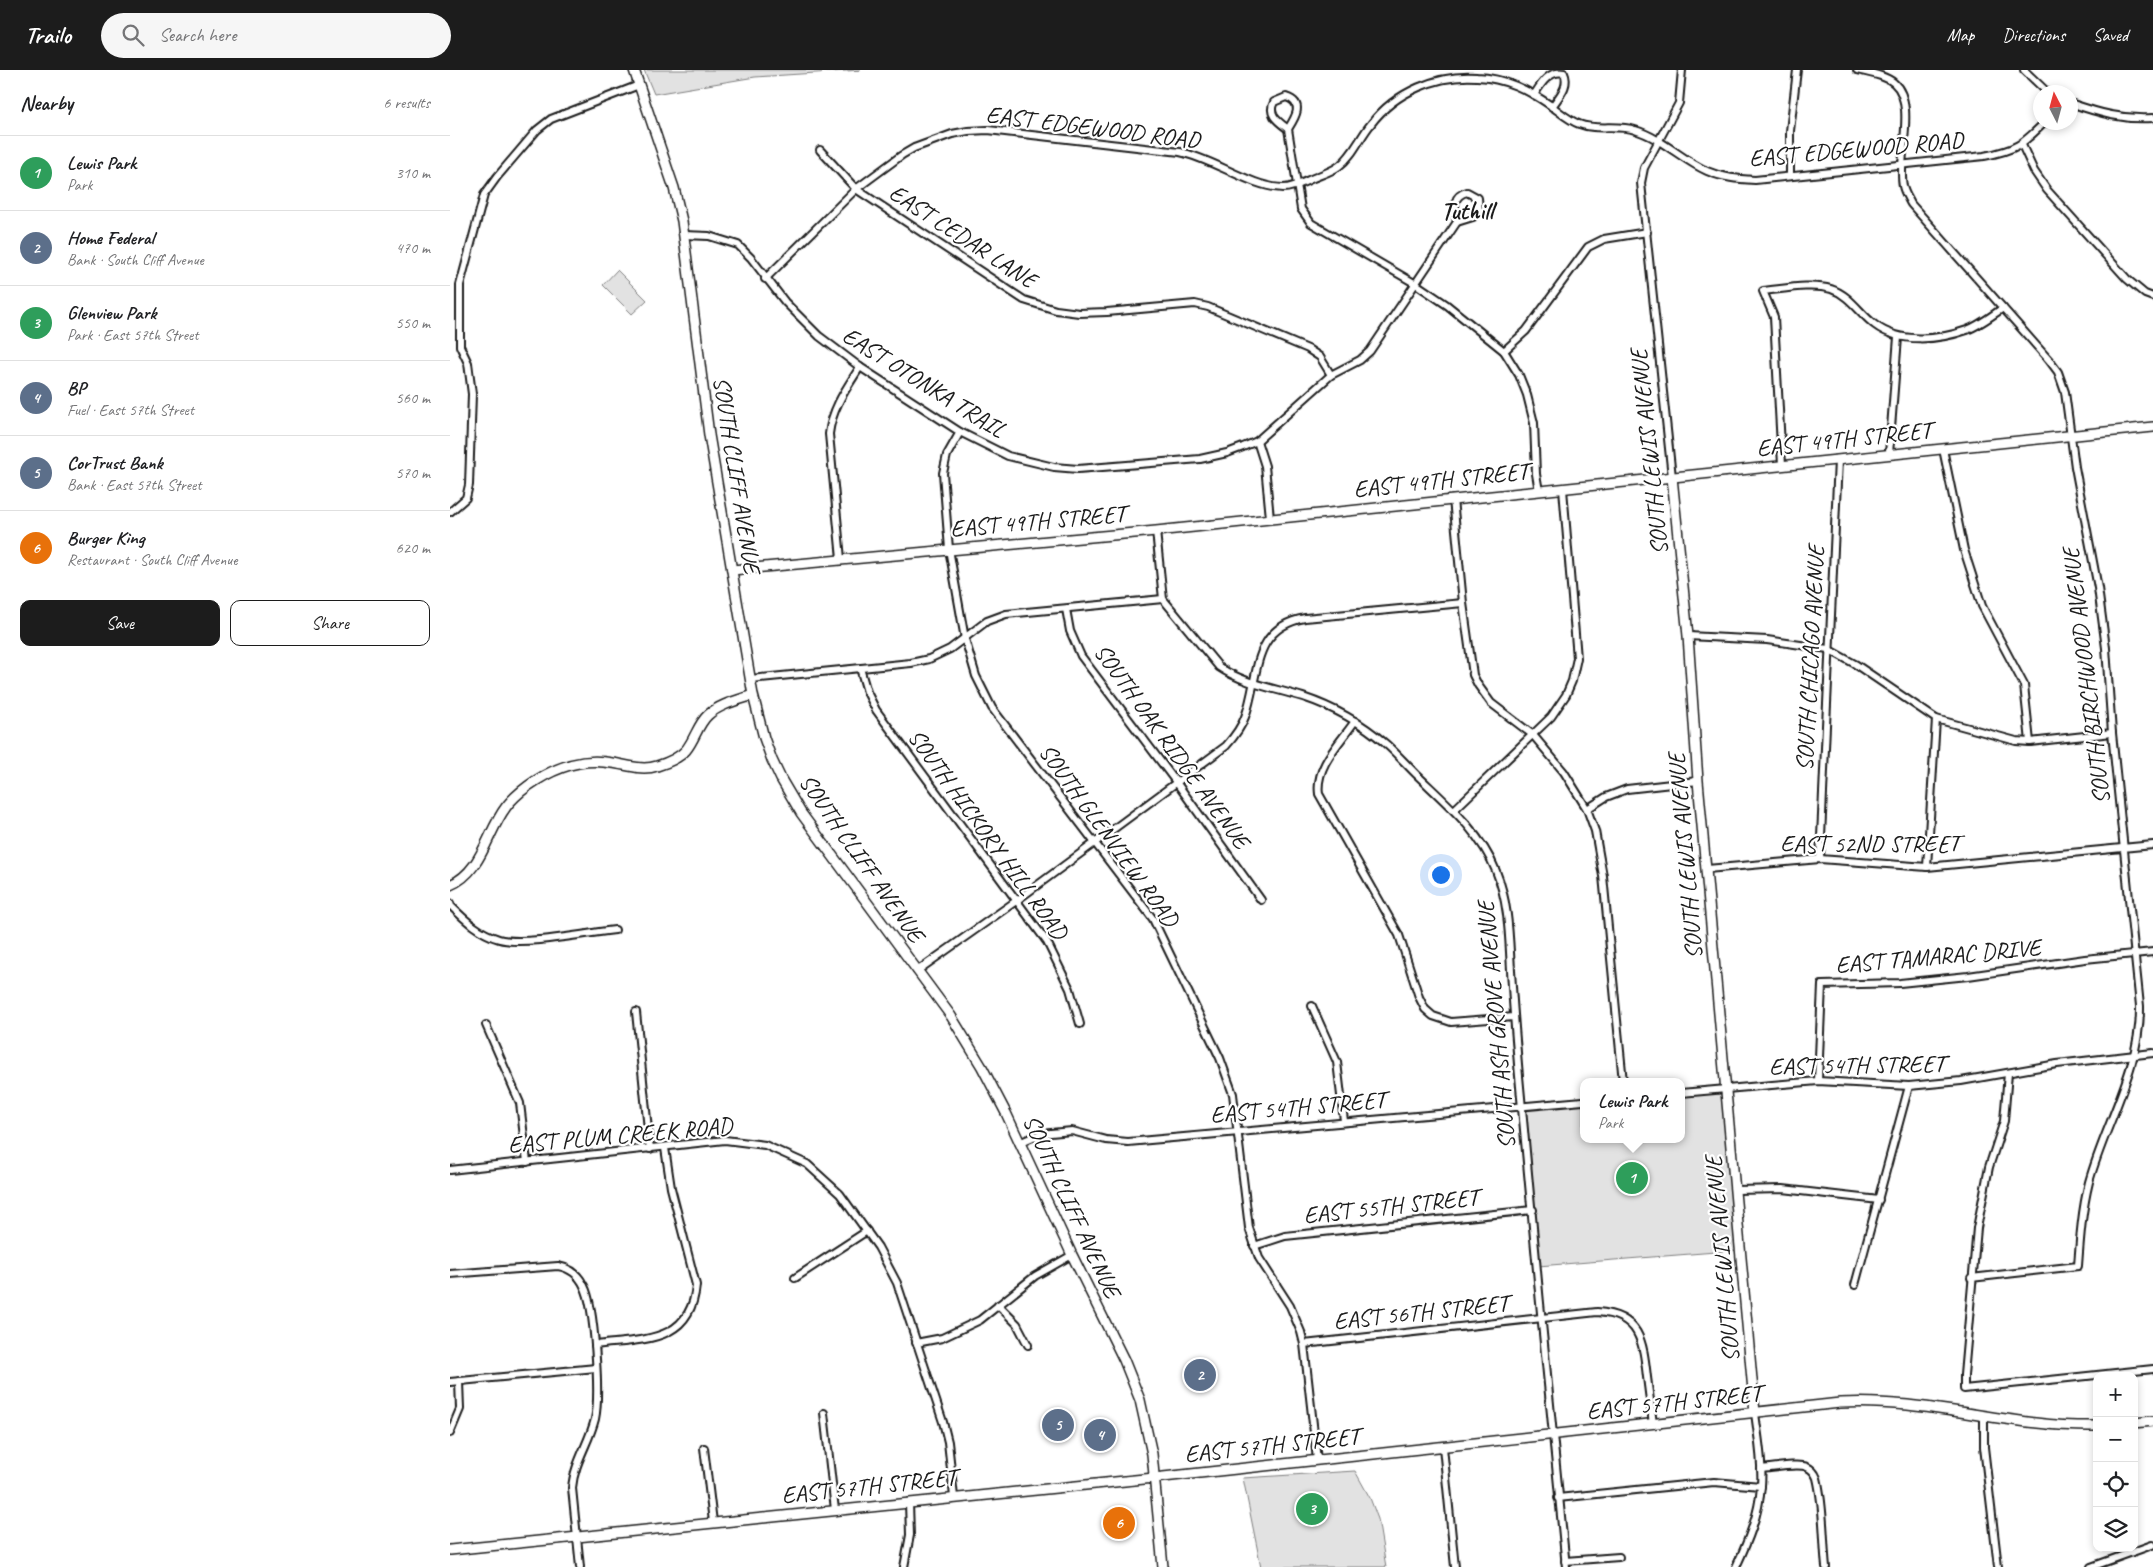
<!DOCTYPE html>
<meta charset="utf-8">
<style>
:root{--surface:#fff;--page:#f6f6f6;--text:#202124;--muted:#757577;--line:#e0e0e0;--accent:#1c1c1c}
body{margin:0;font-family:Caveat,sans-serif;background:var(--page);color:var(--text)}
.controls{position:absolute;right:15px;bottom:15px;display:grid;overflow:hidden;border-radius:10px;box-shadow:0 2px 8px #0003}
.controls button{width:45px;height:45px;display:grid;place-items:center;padding:0;border:0;border-bottom:1px solid var(--line);background:var(--surface);color:var(--text);font:25px sans-serif}
.compass{position:absolute;left:1583px;top:15px;width:45px;height:45px;border-radius:50%;background:var(--surface);box-shadow:0 2px 8px #0003;rotate:354deg}
.you{position:absolute;left:990px;top:804px;width:18px;height:18px;margin:-12px;border:4px solid #fff;border-radius:50%;background:#1a73e8;box-shadow:0 0 0 8px #1a73e833}
.badge{display:grid;place-items:center;width:32px;height:32px;border-radius:50%;background:var(--accent);color:#fff;font-size:16px;font-weight:700}
.pin{position:absolute;translate:-50% -50%;border:2px solid #fff;box-shadow:0 1px 5px #0006}
.popup{position:absolute;left:1130px;top:1008px;width:105px;height:65px;box-sizing:border-box;display:grid;place-content:center;border-radius:10px;background:var(--surface);filter:drop-shadow(0 1px 4px #0005);font-size:16px;white-space:nowrap;color:var(--muted)}
.popup b{font-size:19px;color:var(--text)}
.popup::after{content:'';position:absolute;left:50%;top:100%;margin-left:-10px;border:10px solid transparent;border-top-color:var(--surface)}
.list{margin:0;padding:0;list-style:none}
h2{display:flex;justify-content:space-between;align-items:center;height:65px;margin:0;padding:0 20px;font-size:21px}
h2 small{font-size:16px;font-weight:400;color:var(--muted)}
.list li{display:grid;grid-template-columns:32px 1fr auto;gap:15px;align-items:center;box-sizing:border-box;height:75px;padding:0 20px;border-top:1px solid var(--line)}
.list b{display:block;font-size:19px;white-space:nowrap}
.list p{margin:0;font-size:16px;white-space:nowrap;color:var(--muted)}
.list em{font-size:16px;font-style:normal;color:var(--muted)}
.actions{display:flex;gap:10px;padding:15px 20px}
.actions a{flex:1;padding:11px 0;border:1px solid var(--accent);border-radius:10px;text-align:center;font-size:18px;color:var(--accent)}
.actions .main{background:var(--accent);color:#fff}
.icon{flex:none;width:28px;height:28px;fill:none;stroke:currentColor;stroke-width:2;stroke-linecap:round;stroke-linejoin:round}
.map{position:relative;flex:none;width:1703px;height:1497px;overflow:hidden}
header{display:flex;align-items:center;gap:30px;box-sizing:border-box;height:70px;padding:0 25px;background:var(--accent);color:#fff}
header strong{font-size:24px}
nav{display:flex;gap:28px;margin-inline-start:auto;font-size:18px}
.search{width:350px;height:45px;background:var(--page);display:flex;align-items:center;gap:12px;box-sizing:border-box;padding:0 18px;border-radius:28px;color:var(--muted);font-size:19px}
main{display:flex}
aside{flex:1;background:var(--surface)}
.map>svg:first-child{display:block}
</style>
<header>
<strong>Trailo</strong>
<div class="search"><svg class="icon" aria-label="search" viewBox="0 0 24 24"><circle cx="10" cy="10" r="6"/><path d="M15 15l6 6"/></svg>Search here</div>
<nav><a>Map</a><a>Directions</a><a>Saved</a></nav>
</header>
<main>
<aside>
<h2>Nearby<small>6 results</small></h2>
<ul class="list">
<li><span class="badge" style="background:#2e9e5b">1</span><div><b>Lewis Park</b><p>Park</p></div><em>310 m</em></li>
<li><span class="badge" style="background:#5c6f8a">2</span><div><b>Home Federal</b><p>Bank · South Cliff Avenue</p></div><em>470 m</em></li>
<li><span class="badge" style="background:#2e9e5b">3</span><div><b>Glenview Park</b><p>Park · East 57th Street</p></div><em>550 m</em></li>
<li><span class="badge" style="background:#5c6f8a">4</span><div><b>BP</b><p>Fuel · East 57th Street</p></div><em>560 m</em></li>
<li><span class="badge" style="background:#5c6f8a">5</span><div><b>CorTrust Bank</b><p>Bank · East 57th Street</p></div><em>570 m</em></li>
<li><span class="badge" style="background:#e8710a">6</span><div><b>Burger King</b><p>Restaurant · South Cliff Avenue</p></div><em>620 m</em></li>
</ul>
<div class="actions"><a class="main">Save</a><a>Share</a></div>
</aside>
<div class="map">
<svg width="1703" height="1497" viewBox="0 0 1703 1497">
<rect width="100%" height="100%" fill="#fff"/>
<filter id="ink" filterUnits="userSpaceOnUse"><feTurbulence type="fractalNoise" baseFrequency=".02" numOctaves="2"/><feDisplacementMap in="SourceGraphic" scale="10" xChannelSelector="R" yChannelSelector="G"/><feConvolveMatrix kernelMatrix="1 2 1 2 8 2 1 2 1" color-interpolation-filters="sRGB"/></filter>
<g filter="url(#ink)">
<g fill="#e2e2e2" stroke="#7f7f7f">
<path d="M194,0H411L305,7L204,24Z"/>
<path d="M167,200L197,230L182,244L153,215Z"/>
<path d="M1277,1019L1291,1180L1088,1196L1072,1037L1133,1031V1069H1231V1023Z"/>
<path d="M905,1401L920,1428L928,1449L936,1497H811L793,1408Z"/>
</g>
<g fill="none" stroke-linecap="round" stroke-linejoin="round">
<defs>
<g id="street">
<path d="M1407,0C1419,3 1435,5 1444,13C1467,33 1447,88 1453,116C1454,122 1458,128 1461,134L1599,290L1608,302L1615,322L1625,397L1648,518L1656,578L1662,663L1690,936C1691,998 1655,1054 1639,1112C1632,1140 1630,1168 1628,1196L1521,1208"/>
<path d="M1574,0L1597,22"/>
<path d="M1084,25C1091,14 1099,0 1114,3C1120,16 1109,26 1102,37"/>
<path d="M836,27C855,33 845,48 838,59C829,52 817,45 824,32Z"/>
<path d="M1620,33C1649,43 1673,50 1703,48"/>
<path d="M838,59L851,139L861,153L966,214L997,235L1054,281L1069,305L1077,325L1084,353L1086,404L1089,421"/>
<path d="M1572,75L1584,101L1597,120L1677,209L1695,224L1703,227"/>
<path d="M370,80L406,119L574,230L606,240L629,243L657,242L745,234L758,237L858,279L870,287L881,305"/>
<path d="M1340,106V61L1347,0"/>
<path d="M1017,122L1028,128L1029,140L1023,147L1007,152C1005,139 1001,126 1017,122Z"/>
<path d="M234,165L259,166L288,175L301,188L335,232L369,266L410,297L510,362L558,386L604,397L628,399L750,389L777,383L793,377L807,371L881,305L910,290L920,281L1007,152"/>
<path d="M315,209L406,119L452,85L464,78L502,64L518,61L538,60L730,82C764,89 800,117 833,118C843,118 852,113 861,109C870,105 881,102 889,96C903,86 910,67 921,54C945,22 988,4 1027,7C1055,8 1078,20 1100,35C1110,42 1118,50 1129,54C1146,61 1167,54 1185,60C1212,68 1232,90 1257,101C1273,108 1288,109 1305,110L1534,86C1566,80 1572,75 1595,52"/>
<path d="M1054,281L1076,261L1138,177L1154,169L1197,162"/>
<path d="M510,362L497,385L493,403L499,479L515,569L526,606L542,638L703,849L770,988L783,1024L799,1158L809,1188L840,1236L851,1262L854,1274L867,1390"/>
<path d="M807,371L815,396L820,448"/>
<path d="M1493,379L1514,480L1532,536L1574,615L1580,672"/>
<path d="M1439,384L1448,267"/>
<path d="M1332,395L1324,247L1313,221C1334,219 1361,213 1381,219C1400,225 1410,244 1425,255C1450,274 1489,270 1517,260C1530,255 1541,246 1553,238"/>
<path d="M1222,407L1191,113L1194,98L1229,33L1232,0"/>
<path d="M1003,429L1013,533L1023,605L1028,615L1041,633L1083,665L1114,702L1137,739L1145,761L1153,806L1173,1012"/>
<path d="M0,442L16,428L19,415L22,324L18,293L10,276V215L34,125L47,107L87,60L101,49L189,15"/>
<path d="M706,461L713,529L769,597C794,614 824,618 853,627C883,637 912,653 936,674C946,683 956,694 966,704C996,733 1030,761 1046,801C1059,833 1059,867 1061,900C1063,936 1066,971 1069,1006C1084,1170 1099,1333 1116,1497"/>
<path d="M391,489L379,364C382,338 396,319 410,297"/>
<path d="M616,539L620,561L631,586L726,712L811,830"/>
<path d="M1238,566L1317,570L1378,579L1405,594L1486,649L1566,671L1580,672L1662,663"/>
<path d="M410,598L417,622L426,640L597,872L620,919L630,954"/>
<path d="M300,609L461,593L479,589L500,579L537,551L556,544L713,529"/>
<path d="M905,651C890,673 865,696 869,724L949,865L969,927L975,939L983,946L1001,952L1064,947"/>
<path d="M1137,739L1156,727L1177,719L1248,711"/>
<path d="M1004,740L1101,647L1116,625L1122,611L1127,588L1113,419"/>
<path d="M1370,789L1388,390"/>
<path d="M1477,797L1486,649"/>
<path d="M1257,799L1370,789L1477,797L1703,775"/>
<path d="M0,833L1,836C15,850 29,863 49,869C74,876 137,863 165,860"/>
<path d="M467,901L566,831L776,676C784,667 791,658 795,647C810,607 800,558 855,548L1013,533"/>
<path d="M862,936L887,992L894,1051"/>
<path d="M186,942L200,1079"/>
<path d="M36,955L70,1033L77,1092"/>
<path d="M1558,1003L1554,1051L1539,1097L1527,1158L1514,1305V1319L1703,1299"/>
<path d="M1368,1011L1372,915L1450,913L1518,906L1635,889L1703,882"/>
<path d="M1231,1023L1368,1011L1459,1016L1511,1011L1607,994L1703,983"/>
<path d="M569,1073L590,1064L622,1061L656,1070L678,1072L1133,1031"/>
<path d="M0,1100L275,1070L315,1075L357,1094L390,1124L428,1177L447,1213L493,1352L498,1372L504,1427"/>
<path d="M1286,1120L1333,1119L1429,1130"/>
<path d="M804,1176L835,1166L1083,1140"/>
<path d="M0,1204L108,1196C120,1198 129,1205 134,1216C145,1236 150,1326 145,1349C139,1373 124,1393 122,1418L130,1497"/>
<path d="M345,1208L417,1161"/>
<path d="M1405,1215L1459,1016"/>
<path d="M548,1235L567,1254L578,1275"/>
<path d="M466,1273L492,1268L530,1250L585,1206L622,1185"/>
<path d="M854,1274L1147,1242C1190,1245 1193,1271 1197,1307C1199,1323 1201,1338 1203,1354"/>
<path d="M145,1275C191,1269 241,1274 246,1215L221,1118L215,1078"/>
<path d="M0,1312L146,1298"/>
<path d="M374,1343L385,1440"/>
<path d="M1534,1346V1377L1548,1497"/>
<path d="M0,1363L10,1339L9,1311"/>
<path d="M993,1377L1005,1497"/>
<path d="M254,1378L263,1452"/>
<path d="M1311,1399C1323,1398 1348,1393 1357,1397C1362,1399 1365,1403 1367,1408C1374,1436 1373,1468 1376,1497"/>
<path d="M1108,1428L1264,1412L1311,1416"/>
<path d="M1115,1491L1169,1487"/>
<path d="M454,1497L460,1465L459,1432"/>
<path d="M1286,1497C1298,1471 1309,1445 1311,1416C1313,1392 1308,1367 1305,1343"/>
<path d="M1641,1497L1702,1475"/>
</g>
<g id="secondary">
<path d="M184,0L224,118L232,151L259,365L303,625L314,668L322,690L331,709L351,743L501,946L532,997L556,1043L622,1185L674,1290L690,1330L702,1384L713,1497"/>
<path d="M1222,407L1238,566L1248,711L1305,1343"/>
<path d="M282,500L706,461L1703,357"/>
<path d="M0,815C32,802 37,762 56,737C61,730 70,722 78,716C103,698 131,687 162,693C177,695 192,701 207,696C217,693 230,687 236,680C245,669 248,654 258,645C270,634 289,630 303,625"/>
<path d="M1684,1353L1703,1351"/>
<path d="M0,1480L704,1408L1390,1333C1477,1328 1560,1358 1647,1356"/>
</g>
</defs>
<use href="#street" stroke="#1c1c1c" stroke-width="10"/>
<use href="#secondary" stroke="#1c1c1c" stroke-width="12"/>
<use href="#street" stroke="#fff" stroke-width="6"/>
<use href="#secondary" stroke="#fff" stroke-width="9"/>
</g>
</g>
<g text-anchor="middle" dominant-baseline="central" stroke-width="4.5" stroke-linejoin="round" paint-order="stroke">
<g font-size="24" fill="#1c1c1c" stroke="#fff">
<text transform="translate(643 57) rotate(7)">EAST EDGEWOOD ROAD</text>
<text transform="translate(1406 79) rotate(-5)">EAST EDGEWOOD ROAD</text>
<text transform="translate(513 166) rotate(33)">EAST CEDAR LANE</text>
<text transform="translate(474 312) rotate(32)">EAST OTONKA TRAIL</text>
<text transform="translate(1394 369) rotate(-6)">EAST 49TH STREET</text>
<text transform="translate(1199 382) rotate(-96)">SOUTH LEWIS AVENUE</text>
<text transform="translate(287 405) rotate(81)">SOUTH CLIFF AVENUE</text>
<text transform="translate(991 410) rotate(-6)">EAST 49TH STREET</text>
<text transform="translate(588 451) rotate(-5)">EAST 49TH STREET</text>
<text transform="translate(1360 588) rotate(-87)">SOUTH CHICAGO AVENUE</text>
<text transform="translate(1636 606) rotate(-97)">SOUTH BIRCHWOOD AVENUE</text>
<text transform="translate(722 676) rotate(54)">SOUTH OAK RIDGE AVENUE</text>
<text transform="translate(538 764) rotate(54)">SOUTH HICKORY HILL ROAD</text>
<text transform="translate(659 765) rotate(54)">SOUTH GLENVIEW ROAD</text>
<text x="1420" y="774">EAST 52ND STREET</text>
<text transform="translate(1235 786) rotate(-95)">SOUTH LEWIS AVENUE</text>
<text transform="translate(412 788) rotate(55)">SOUTH CLIFF AVENUE</text>
<text transform="translate(1488 886) rotate(-5)">EAST TAMARAC DRIVE</text>
<text transform="translate(1046 955) rotate(-95)">SOUTH ASH GROVE AVENUE</text>
<text transform="translate(1407 995) rotate(-1)">EAST 54TH STREET</text>
<text transform="translate(848 1037) rotate(-5)">EAST 54TH STREET</text>
<text transform="translate(170 1065) rotate(-5)">EAST PLUM CREEK ROAD</text>
<text transform="translate(622 1136) rotate(65)">SOUTH CLIFF AVENUE</text>
<text transform="translate(941 1136) rotate(-6)">EAST 55TH STREET</text>
<text transform="translate(1272 1189) rotate(-95)">SOUTH LEWIS AVENUE</text>
<text transform="translate(971 1242) rotate(-6)">EAST 56TH STREET</text>
<text transform="translate(1224 1332) rotate(-6)">EAST 57TH STREET</text>
<text transform="translate(822 1375) rotate(-6)">EAST 57TH STREET</text>
<text transform="translate(419 1416) rotate(-6)">EAST 57TH STREET</text>
</g>
<g font-size="25" font-weight="bold" fill="#1c1c1c" stroke="#fff">
<text x="1017" y="141">Tuthill</text>
</g>
</g>
</svg>
<div class="controls">
<button>+</button>
<button>−</button>
<button><svg class="icon" aria-label="locate" viewBox="0 0 24 24"><circle cx="12" cy="12" r="6"/><path d="M12 2v4M12 18v4M2 12h4M18 12h4"/></svg></button>
<button><svg class="icon" aria-label="layers" viewBox="0 0 24 24"><path d="M12 4l9 5-9 5-9-5zM3 14l9 5 9-5"/></svg></button>
</div>
<svg class="compass" viewBox="-18 -18 36 36"><path d="M0-13l5 13h-10z" fill="#e53935"/><path d="M0 13l5-13h-10z" fill="#757577"/></svg>
<div class="you"></div>
<div class="pin badge" style="left:1182px;top:1108px;background:#2e9e5b">1</div>
<div class="popup"><b>Lewis Park</b>Park</div>
<div class="pin badge" style="left:750px;top:1305px;background:#5c6f8a">2</div>
<div class="pin badge" style="left:862px;top:1439px;background:#2e9e5b">3</div>
<div class="pin badge" style="left:650px;top:1365px;background:#5c6f8a">4</div>
<div class="pin badge" style="left:608px;top:1355px;background:#5c6f8a">5</div>
<div class="pin badge" style="left:669px;top:1453px;background:#e8710a">6</div>
</div>
</main>
